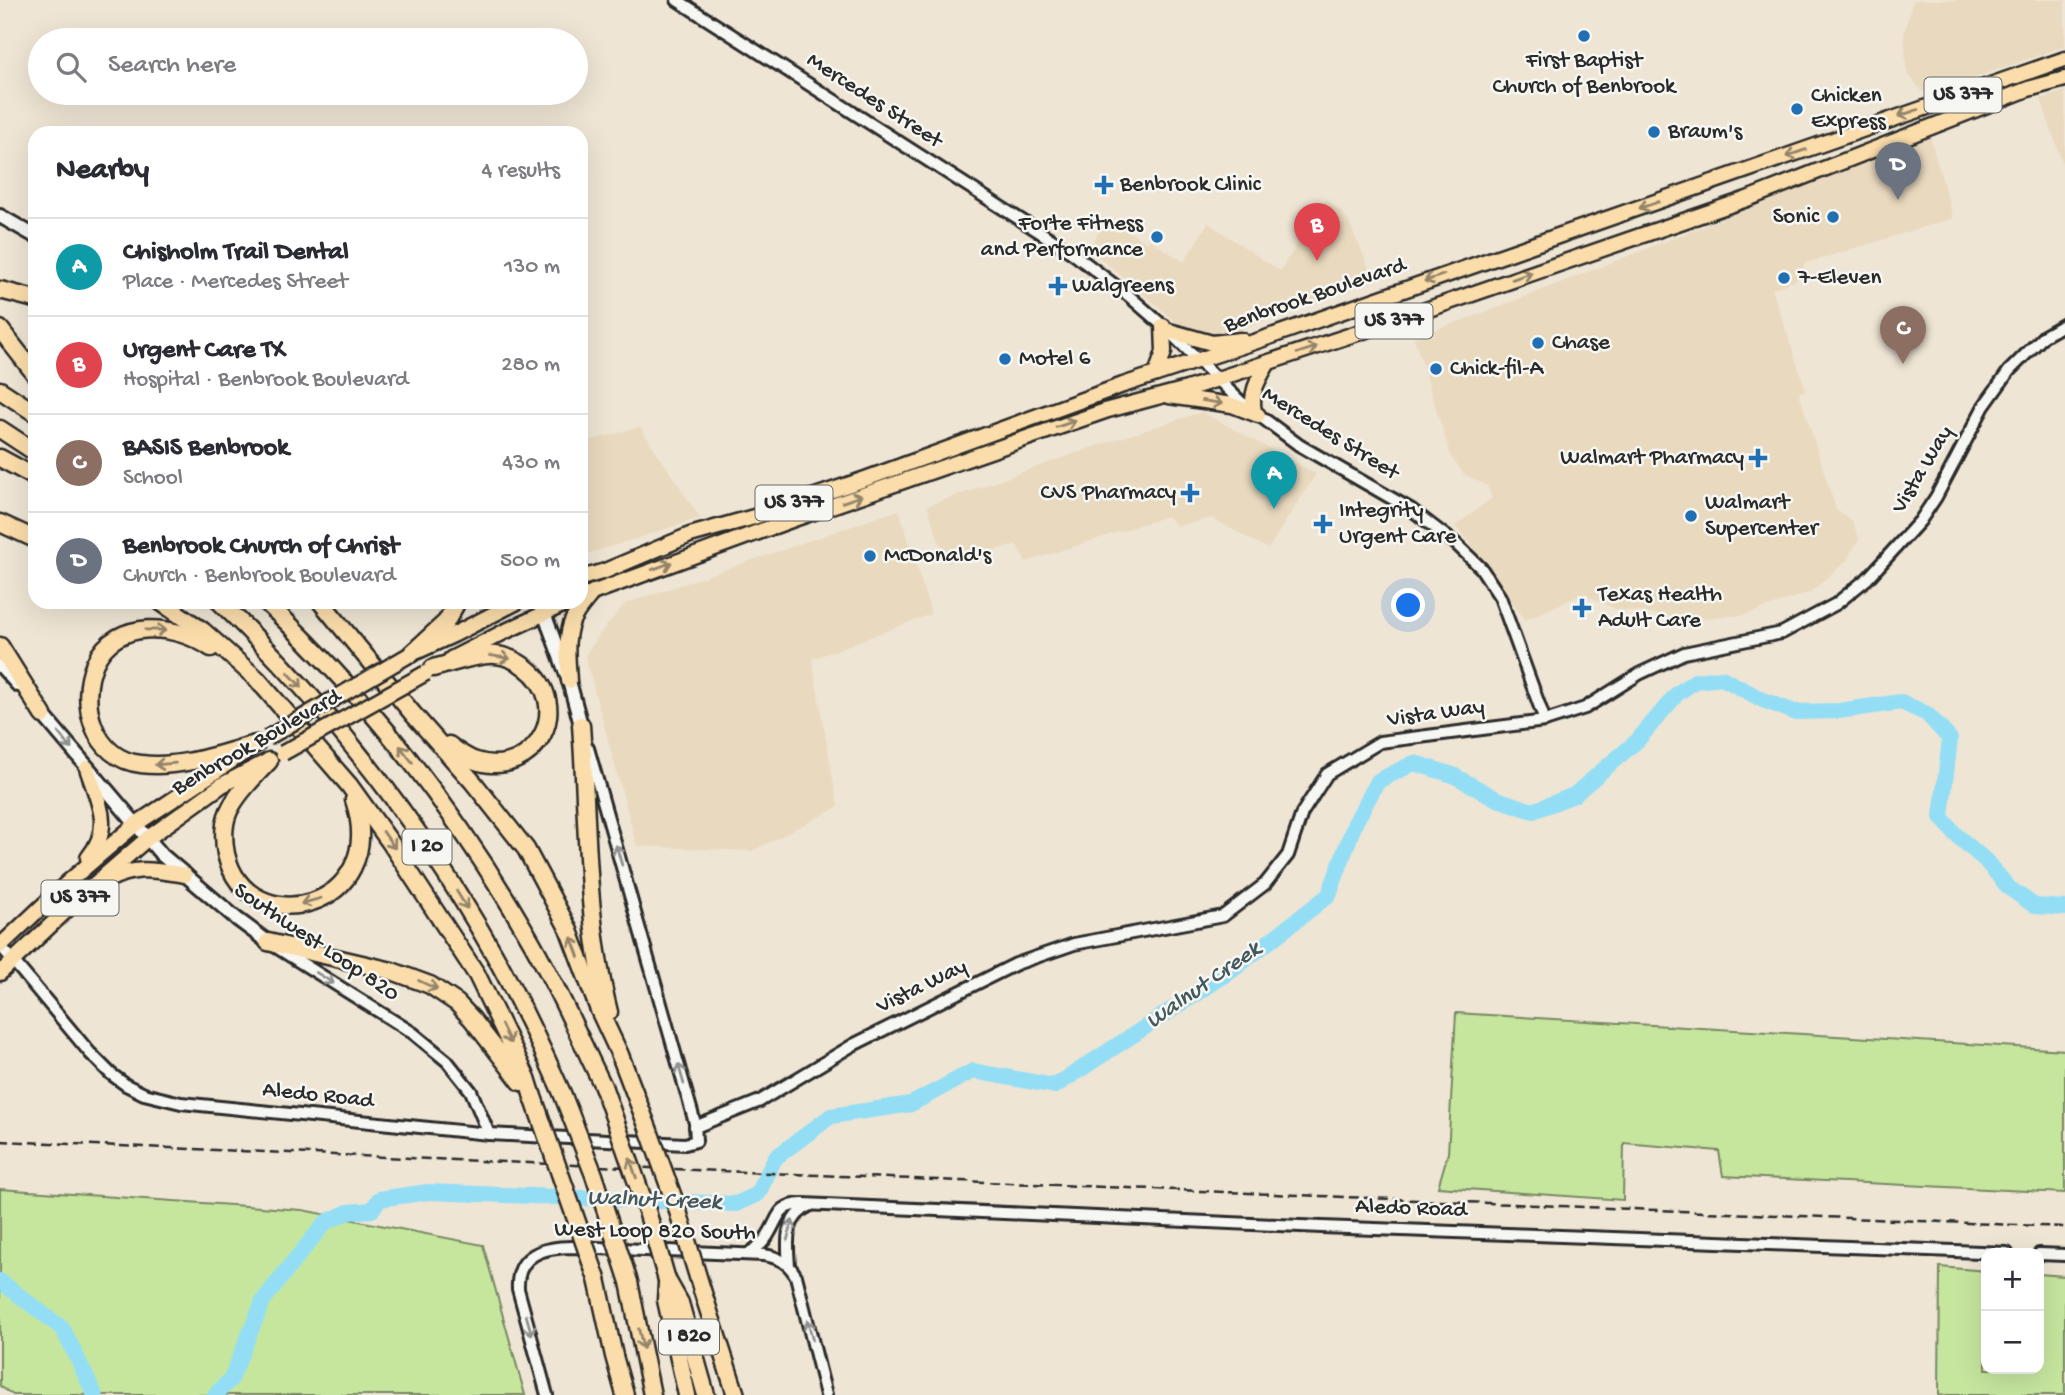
<!DOCTYPE html>
<meta charset="utf-8">
<style>
:root{--surface:#fff;--page:#f7f7f7;--text:#2b2b33;--muted:#7c7c81;--line:#e1e1e2;--accent:#1f6fb2}
body{margin:0;font-family:"Gochi Hand",sans-serif;background:var(--page);color:var(--text)}
.controls{position:absolute;right:21px;bottom:21px;display:grid;overflow:hidden;border-radius:14px;box-shadow:0 7px 28px #0002}
.controls button{width:63px;height:63px;display:grid;place-items:center;padding:0;border:0;border-bottom:2px solid var(--line);background:var(--surface);color:var(--text);font:35px sans-serif}
.you{position:absolute;left:1409px;top:606px;width:24px;height:24px;margin:-18px;border:5px solid #fff;border-radius:50%;background:#1a73e8;box-shadow:0 0 0 10px #1a73e833}
.badge{display:grid;place-items:center;width:46px;height:46px;border-radius:50%;background:var(--accent);color:#fff;font-size:23px;font-weight:700}
.pin{position:absolute;translate:-50% -58px;filter:drop-shadow(0 2px 4px #0008)}
.pin::after{content:'';position:absolute;top:37px;width:24px;height:21px;background:inherit;clip-path:polygon(0 0,100% 0,50% 100%)}
.list{margin:0;padding:0;list-style:none}
h2{display:flex;justify-content:space-between;align-items:center;height:91px;margin:0;padding:0 28px;font-size:30px}
h2 small{font-size:23px;font-weight:400;color:var(--muted)}
.list li{display:grid;grid-template-columns:46px 1fr auto;gap:21px;align-items:center;box-sizing:border-box;height:98px;padding:0 28px;border-top:2px solid var(--line)}
.list b{display:block;font-size:26px;white-space:nowrap}
.list p{margin:0;font-size:23px;white-space:nowrap;color:var(--muted)}
.list em{font-size:23px;font-style:normal;color:var(--muted)}
.icon{flex:none;width:38px;height:38px;fill:none;stroke:currentColor;stroke-width:2;stroke-linecap:round;stroke-linejoin:round}
.map{position:relative;flex:none;width:2065px;height:1395px;overflow:hidden}
.search{position:absolute;background:var(--surface);box-shadow:0 7px 28px #0002;left:28px;top:28px;width:560px;height:77px;display:flex;align-items:center;gap:18px;box-sizing:border-box;padding:0 24px;border-radius:38px;color:var(--muted);font-size:26px}
.panel{position:absolute;background:var(--surface);box-shadow:0 7px 28px #0002;left:28px;top:126px;width:560px;height:483px;border-radius:21px}
.map>svg:first-child{display:block}
</style>
<div class="map">
<svg width="2065" height="1395" viewBox="0 0 2065 1395">
<rect width="100%" height="100%" fill="#eee5d4"/>
<filter id="ink" filterUnits="userSpaceOnUse"><feTurbulence type="fractalNoise" baseFrequency=".0143" numOctaves="2"/><feDisplacementMap in="SourceGraphic" scale="14" xChannelSelector="R" yChannelSelector="G"/><feConvolveMatrix kernelMatrix="1 2 1 2 8 2 1 2 1" color-interpolation-filters="sRGB"/></filter>
<g filter="url(#ink)">
<g fill="#e9d9bf">
<path d="M1913,0H2065V46L1946,88L1922,91L1907,73L1904,34Z"/>
<path d="M2065,91V171L2041,99Z"/>
<path d="M1930,137L1953,218L1803,264L1806,276L1772,289L1806,390L1799,393L1836,510L1852,521L1859,539L1847,560L1811,592L1744,615L1690,619L1616,609L1583,594L1525,620L1467,539L1455,526L1492,498L1488,486L1465,475L1451,457L1414,337L1481,314Z"/>
<path d="M1326,200L1341,212L1349,222L1366,261L1372,281L1215,339L1198,337L1179,325L1137,288L1089,249L1103,225L1115,232L1120,226L1147,243L1150,240L1184,262L1208,223L1280,271Z"/>
<path d="M1202,412L1316,474L1268,549L1212,518L1177,526L1167,516L1026,562L1016,544L947,563L927,506L1105,443Z"/>
<path d="M640,427L700,518L581,556V443Z"/>
<path d="M899,510L931,614L812,659L838,807L752,851L637,846L585,656L602,631L625,604Z"/>
</g>
<g fill="#c6e69e" stroke="#788864" stroke-width="2">
<path d="M1456,1013L2065,1050V1193L1723,1176L1719,1151L1624,1143L1623,1200L1438,1187L1448,1153Z"/>
<path d="M0,1189L302,1210L483,1245L525,1395H13L0,1386Z"/>
<path d="M1940,1267L1986,1271V1369H2039V1274L2065,1276V1395H1939Z"/>
</g>
<g fill="none" stroke-linecap="round" stroke-linejoin="round">
<g stroke="#94def5" stroke-width="16">
<path d="M0,1281L63,1329L95,1395"/>
<path d="M215,1395L231,1379L263,1301L293,1262L326,1222L348,1212L372,1210L379,1199L428,1192L736,1204L758,1194L775,1158L831,1116L911,1104L973,1071L1055,1086L1234,969L1329,895L1355,823L1378,781L1414,763L1453,775L1497,799L1533,811L1574,795L1637,741L1677,694L1695,681L1722,678L1763,700L1794,712L1839,711L1901,702L1927,714L1950,739L1941,817L1955,834L1985,860L2009,888L2035,906L2065,908"/>
</g>
<defs>
<g id="tertiary">
<path d="M677,0L1071,252L1129,296L1161,324L1241,402L1299,445L1412,510L1455,543L1481,568L1500,597L1545,721"/>
<path d="M0,945L90,1053L111,1074L126,1085L144,1094L181,1103L489,1134L685,1144L696,1141L695,1123L588,748"/>
<path d="M276,947L413,1033L447,1061L471,1091L489,1134"/>
<path d="M695,1127L760,1101L853,1045L1016,964L1074,944L1223,916L1265,884L1288,855L1302,813L1327,774L1380,742L1545,721L1585,708L1639,674L1684,653L1782,633L1836,604L1868,578L1920,521L1936,497L1984,406L2009,371L2044,336L2065,324"/>
<path d="M748,1254C756,1249 763,1244 768,1235C780,1216 777,1205 803,1204L1322,1227L2007,1253"/>
<path d="M2039,1254L2065,1255"/>
<path d="M789,1266C787,1241 784,1217 811,1205"/>
<path d="M547,1395L518,1289C516,1254 544,1247 573,1247L763,1255C778,1257 788,1262 796,1276L826,1395"/>
</g>
<g id="secondary">
<path d="M0,216L35,236"/>
<path d="M540,602L569,681L581,725"/>
<path d="M0,665L18,685"/>
<path d="M39,710L162,855L237,919L268,942"/>
</g>
<g id="primary">
<path d="M87,768C98,803 114,826 88,858"/>
<path d="M106,881C136,865 154,870 185,875"/>
<path d="M0,946L67,883L136,824"/>
<path d="M0,973L89,889L148,838"/>
</g>
<g id="trunk">
<path d="M1169,331L1212,343L1241,340"/>
<path d="M1156,374L1164,352L1163,326"/>
<path d="M1169,396L1232,405L1258,415"/>
<path d="M1254,412C1250,392 1258,380 1268,363"/>
<path d="M581,578L605,571L690,535L754,517L865,479L1123,385L1260,340L2065,59"/>
<path d="M581,597L794,519L1108,410L1187,389L1391,322L1747,199L2028,89L2065,79"/>
<path d="M418,651L453,635L517,602"/>
<path d="M451,659L504,632L569,602"/>
<path d="M569,681C568,663 565,642 571,624C575,612 585,602 593,592"/>
<path d="M136,824L251,748"/>
<path d="M148,838L222,785L264,763"/>
</g>
<g id="motorway">
<path d="M0,290L35,299"/>
<path d="M0,329L35,374"/>
<path d="M0,390L35,413"/>
<path d="M0,429L35,452"/>
<path d="M0,458L35,477"/>
<path d="M0,523L35,539"/>
<path d="M161,602L203,631L257,679L349,785L390,842L477,975L527,1078L532,1094"/>
<path d="M220,602C327,705 421,824 494,954C519,999 541,1046 562,1093"/>
<path d="M266,602C369,699 456,811 527,934C556,983 578,1035 603,1086"/>
<path d="M321,602L413,714L473,782L526,849L568,928L599,1010L620,1055L648,1128"/>
<path d="M0,646L43,715"/>
<path d="M211,648C177,624 116,617 95,663C78,702 93,759 141,764C179,769 219,754 256,744"/>
<path d="M411,654L446,622L457,602"/>
<path d="M433,668C450,664 480,653 496,655C507,656 517,661 525,667C576,705 536,780 476,761C466,758 457,751 449,745"/>
<path d="M581,725C588,820 585,919 609,1012"/>
<path d="M269,761C256,775 240,790 231,807C223,820 223,839 226,854C247,944 391,910 354,800"/>
<path d="M268,942L392,971L430,985L457,1003L472,1019L521,1082"/>
<path d="M597,1279L614,1356L625,1395"/>
<path d="M667,1280L680,1303L706,1395"/>
<path d="M629,1282L652,1395"/>
<path d="M667,1284L666,1300L687,1395"/>
<path d="M702,1290L736,1395"/>
</g>
</defs>
<use href="#tertiary" stroke="#2b2b2b" stroke-width="16"/>
<use href="#secondary" stroke="#2b2b2b" stroke-width="18"/>
<use href="#primary" stroke="#2b2b2b" stroke-width="19"/>
<use href="#trunk" stroke="#2b2b2b" stroke-width="19"/>
<use href="#motorway" stroke="#2b2b2b" stroke-width="21"/>
<use href="#tertiary" stroke="#f6f6f2" stroke-width="10"/>
<use href="#secondary" stroke="#f6f6f2" stroke-width="12"/>
<use href="#primary" stroke="#fbddab" stroke-width="14"/>
<use href="#trunk" stroke="#fbddab" stroke-width="14"/>
<use href="#motorway" stroke="#fbddab" stroke-width="16"/>
<path stroke="#2b2b2b" stroke-width="2.5" stroke-dasharray="10 5" stroke-linecap="butt" d="M0,1141L2065,1227"/>
<defs>
<g id="trunk-bridge">
<path d="M267,738L409,655"/>
<path d="M283,753L426,673"/>
</g>
<g id="motorway-bridge">
<path d="M603,1086L647,1211L667,1280"/>
<path d="M562,1093L594,1175L629,1282"/>
<path d="M532,1094L597,1279"/>
<path d="M648,1128L677,1208L702,1290"/>
</g>
</defs>
<use href="#trunk-bridge" stroke="#2b2b2b" stroke-width="19" stroke-linecap="butt"/>
<use href="#motorway-bridge" stroke="#2b2b2b" stroke-width="21" stroke-linecap="butt"/>
<use href="#trunk-bridge" stroke="#fbddab" stroke-width="14"/>
<use href="#motorway-bridge" stroke="#fbddab" stroke-width="16"/>
</g>
<defs><path id="oneway-shaft" d="M-6 0H5M1.5-3L5.5 0L1.5 3" fill="none" stroke-width="1.6" stroke-linecap="round" stroke-linejoin="round" transform="scale(1.75)"/></defs>
<g stroke="#93846b">
<use href="#oneway-shaft" transform="translate(1908 113) rotate(161)"/>
<use href="#oneway-shaft" transform="translate(1796 153) rotate(161)"/>
<use href="#oneway-shaft" transform="translate(1649 205) rotate(161)"/>
<use href="#oneway-shaft" transform="translate(1522 276) rotate(-19)"/>
<use href="#oneway-shaft" transform="translate(1434 278) rotate(161)"/>
<use href="#oneway-shaft" transform="translate(1307 350) rotate(-18)"/>
<use href="#oneway-shaft" transform="translate(1212 402) rotate(9)"/>
<use href="#oneway-shaft" transform="translate(1066 424) rotate(-19)"/>
<use href="#oneway-shaft" transform="translate(852 499) rotate(-19)"/>
<use href="#oneway-shaft" transform="translate(662 566) rotate(-20)"/>
<use href="#oneway-shaft" transform="translate(156 630) rotate(1)"/>
<use href="#oneway-shaft" transform="translate(500 657) rotate(9)"/>
<use href="#oneway-shaft" transform="translate(295 680) rotate(48)"/>
<use href="#oneway-shaft" transform="translate(406 754) rotate(-128)"/>
<use href="#oneway-shaft" transform="translate(165 764) rotate(175)"/>
<use href="#oneway-shaft" transform="translate(389 840) rotate(55)"/>
<use href="#oneway-shaft" transform="translate(462 900) rotate(58)"/>
<use href="#oneway-shaft" transform="translate(311 901) rotate(164)"/>
<use href="#oneway-shaft" transform="translate(575 947) rotate(-110)"/>
<use href="#oneway-shaft" transform="translate(428 985) rotate(26)"/>
<use href="#oneway-shaft" transform="translate(506 1034) rotate(64)"/>
<use href="#oneway-shaft" transform="translate(633 1168) rotate(-109)"/>
<use href="#oneway-shaft" transform="translate(641 1339) rotate(77)"/>
</g>
<g stroke="#90908e">
<use href="#oneway-shaft" transform="translate(65 741) rotate(51)"/>
<use href="#oneway-shaft" transform="translate(619 855) rotate(-106)"/>
<use href="#oneway-shaft" transform="translate(325 978) rotate(32)"/>
<use href="#oneway-shaft" transform="translate(681 1074) rotate(-106)"/>
<use href="#oneway-shaft" transform="translate(790 1230) rotate(-75)"/>
<use href="#oneway-shaft" transform="translate(529 1325) rotate(74)"/>
<use href="#oneway-shaft" transform="translate(810 1330) rotate(-104)"/>
</g>
</g>
<g fill="#1f6fb2" stroke="#f6f6f2" stroke-width="2.5">
<circle cx="1584" cy="36" r="7"/>
<circle cx="1797" cy="109" r="7"/>
<circle cx="1654" cy="132" r="7"/>
<path d="M1100.5 174.5h7v7h7v7h-7v7h-7v-7h-7v-7h7z"/>
<circle cx="1833" cy="217" r="7"/>
<circle cx="1157" cy="237" r="7"/>
<circle cx="1784" cy="278" r="7"/>
<path d="M1054.5 275.5h7v7h7v7h-7v7h-7v-7h-7v-7h7z"/>
<circle cx="1538" cy="343" r="7"/>
<circle cx="1005" cy="359" r="7"/>
<circle cx="1436" cy="369" r="7"/>
<path d="M1754.5 447.5h7v7h7v7h-7v7h-7v-7h-7v-7h7z"/>
<path d="M1186.5 482.5h7v7h7v7h-7v7h-7v-7h-7v-7h7z"/>
<circle cx="1691" cy="516" r="7"/>
<path d="M1319.5 513.5h7v7h7v7h-7v7h-7v-7h-7v-7h7z"/>
<circle cx="870" cy="556" r="7"/>
<path d="M1578.5 597.5h7v7h7v7h-7v7h-7v-7h-7v-7h7z"/>
</g>
<g text-anchor="middle" dominant-baseline="central" stroke-width="5" stroke-linejoin="round" paint-order="stroke">
<g fill="#f6f6f2" stroke="#686867" stroke-width="2">
<rect x="1924.5" y="77.5" width="77" height="35" rx="5"/>
<rect x="1355.5" y="303.5" width="77" height="35" rx="5"/>
<rect x="755.5" y="485.5" width="77" height="35" rx="5"/>
<rect x="402.5" y="829.5" width="49" height="35" rx="5"/>
<rect x="41.5" y="880.5" width="77" height="35" rx="5"/>
<rect x="659" y="1319.5" width="60" height="35" rx="5"/>
</g>
<g font-size="21" font-weight="bold" fill="#2b2b2b">
<text x="1963" y="95">US 377</text>
<text x="1394" y="321">US 377</text>
<text x="794" y="503">US 377</text>
<text x="427" y="847">I 20</text>
<text x="80" y="898">US 377</text>
<text x="689" y="1337">I 820</text>
</g>
<g font-size="23" fill="#2b2b2b" stroke="#f6f6f2" text-anchor="start">
<text x="1584" y="61" text-anchor="middle">First Baptist<tspan x="1584" dy="26">Church of Benbrook</tspan></text>
<text x="1811" y="96">Chicken<tspan x="1811" dy="26">Express</tspan></text>
<text x="1668" y="132">Braum's</text>
<text x="1120" y="185">Benbrook Clinic</text>
<text x="1819" y="217" text-anchor="end">Sonic</text>
<text x="1143" y="224" text-anchor="end">Forte Fitness<tspan x="1143" dy="26">and Performance</tspan></text>
<text x="1798" y="278">7-Eleven</text>
<text x="1072" y="286">Walgreens</text>
<text x="1552" y="343">Chase</text>
<text x="1019" y="359">Motel 6</text>
<text x="1450" y="369">Chick-fil-A</text>
<text x="1744" y="458" text-anchor="end">Walmart Pharmacy</text>
<text x="1176" y="493" text-anchor="end">CVS Pharmacy</text>
<text x="1705" y="503">Walmart<tspan x="1705" dy="26">Supercenter</tspan></text>
<text x="1339" y="511">Integrity<tspan x="1339" dy="26">Urgent Care</tspan></text>
<text x="884" y="556">McDonald's</text>
<text x="1598" y="595">Texas Health<tspan x="1598" dy="26">Adult Care</tspan></text>
</g>
<g font-size="23" fill="#2b2b2b" stroke="#f6f6f2">
<text transform="translate(874 101) rotate(33)">Mercedes Street</text>
<text transform="translate(1315 296) rotate(-19)">Benbrook Boulevard</text>
<text transform="translate(1330 434) rotate(32)">Mercedes Street</text>
<text transform="translate(1923 470) rotate(-59)">Vista Way</text>
<text transform="translate(1436 714) rotate(-8)">Vista Way</text>
<text transform="translate(257 743) rotate(-30)">Benbrook Boulevard</text>
<text transform="translate(316 943) rotate(34)">Southwest Loop 820</text>
<text transform="translate(922 987) rotate(-26)">Vista Way</text>
<text transform="translate(318 1096) rotate(6)">Aledo Road</text>
<text transform="translate(1411 1209) rotate(2)">Aledo Road</text>
<text transform="translate(655 1232) rotate(1)">West Loop 820 South</text>
</g>
<g font-size="24" font-style="italic" fill="#45585e" stroke="#f6f6f2">
<text transform="translate(1204 986) rotate(-35)">Walnut Creek</text>
<text transform="translate(654 1201) rotate(2)">Walnut Creek</text>
</g>
</g>
</svg>
<div class="controls">
<button>+</button>
<button>−</button>
</div>
<div class="you"></div>
<div class="pin badge" style="left:1274px;top:509px;background:#0f9aa8">A</div>
<div class="pin badge" style="left:1317px;top:261px;background:#e0444e">B</div>
<div class="pin badge" style="left:1903px;top:364px;background:#8d6e63">C</div>
<div class="pin badge" style="left:1898px;top:200px;background:#6b7280">D</div>
<div class="search"><svg class="icon" aria-label="search" viewBox="0 0 24 24"><circle cx="10" cy="10" r="6"/><path d="M15 15l6 6"/></svg>Search here</div>
<section class="panel">
<h2>Nearby<small>4 results</small></h2>
<ul class="list">
<li><span class="badge" style="background:#0f9aa8">A</span><div><b>Chisholm Trail Dental</b><p>Place · Mercedes Street</p></div><em>130 m</em></li>
<li><span class="badge" style="background:#e0444e">B</span><div><b>Urgent Care TX</b><p>Hospital · Benbrook Boulevard</p></div><em>280 m</em></li>
<li><span class="badge" style="background:#8d6e63">C</span><div><b>BASIS Benbrook</b><p>School</p></div><em>430 m</em></li>
<li><span class="badge" style="background:#6b7280">D</span><div><b>Benbrook Church of Christ</b><p>Church · Benbrook Boulevard</p></div><em>500 m</em></li>
</ul>
</section>
</div>
